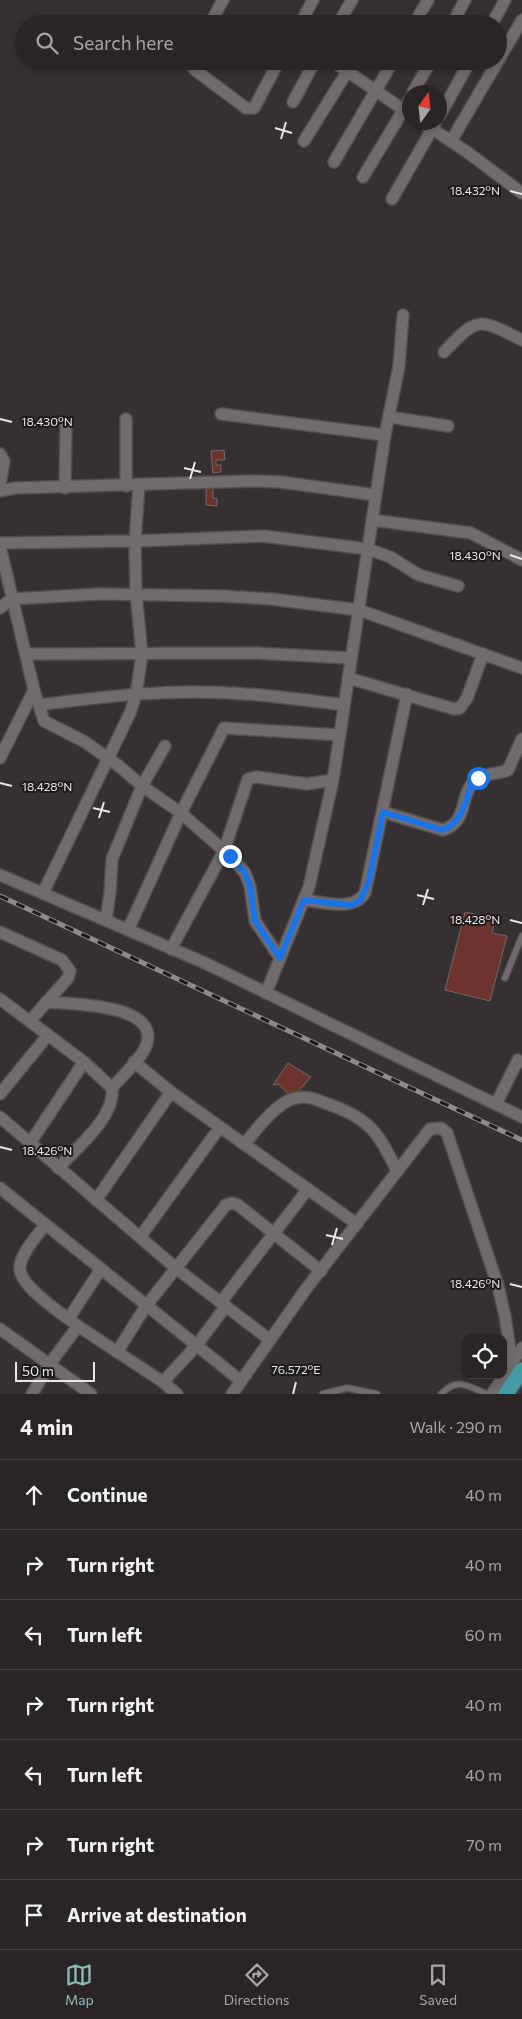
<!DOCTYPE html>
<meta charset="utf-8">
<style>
:root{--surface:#282524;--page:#343131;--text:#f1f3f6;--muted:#a5a5a6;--line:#444241;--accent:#8bbbb9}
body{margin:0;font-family:Commissioner,sans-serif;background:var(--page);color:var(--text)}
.controls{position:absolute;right:15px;bottom:15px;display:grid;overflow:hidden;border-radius:10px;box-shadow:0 2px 8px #0003}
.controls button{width:45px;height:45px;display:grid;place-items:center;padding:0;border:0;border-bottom:1px solid var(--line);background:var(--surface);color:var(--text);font:25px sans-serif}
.compass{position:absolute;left:402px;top:85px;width:45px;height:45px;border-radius:50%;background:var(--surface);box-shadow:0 2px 8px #0003;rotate:15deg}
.scale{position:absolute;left:15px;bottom:12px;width:80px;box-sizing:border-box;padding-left:5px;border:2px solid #e9e6e6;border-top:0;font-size:14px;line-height:18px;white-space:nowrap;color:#e9e6e6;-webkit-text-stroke:4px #1b1919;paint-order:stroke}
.stop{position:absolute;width:15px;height:15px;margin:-11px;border:4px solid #1a73e8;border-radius:50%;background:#fff}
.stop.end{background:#1a73e8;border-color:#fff;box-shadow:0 1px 5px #0008}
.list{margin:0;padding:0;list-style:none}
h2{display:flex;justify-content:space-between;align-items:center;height:65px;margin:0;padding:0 20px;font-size:21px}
h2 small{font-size:16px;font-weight:400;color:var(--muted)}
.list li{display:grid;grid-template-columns:32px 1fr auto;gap:15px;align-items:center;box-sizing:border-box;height:70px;padding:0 20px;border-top:1px solid var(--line)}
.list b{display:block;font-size:19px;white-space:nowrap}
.list em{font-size:16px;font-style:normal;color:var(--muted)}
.icon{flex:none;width:28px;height:28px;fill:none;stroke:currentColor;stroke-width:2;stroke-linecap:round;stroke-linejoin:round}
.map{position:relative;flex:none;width:522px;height:1394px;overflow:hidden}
.search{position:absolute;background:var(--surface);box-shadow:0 2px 8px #0003;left:15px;right:15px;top:15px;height:55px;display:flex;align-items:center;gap:12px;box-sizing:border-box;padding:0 18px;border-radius:28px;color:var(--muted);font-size:19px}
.sheet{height:555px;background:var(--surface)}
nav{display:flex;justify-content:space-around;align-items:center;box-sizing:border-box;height:70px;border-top:1px solid var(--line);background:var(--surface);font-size:14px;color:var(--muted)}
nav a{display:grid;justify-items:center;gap:2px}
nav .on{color:var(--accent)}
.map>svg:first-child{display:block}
</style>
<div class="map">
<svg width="522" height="1394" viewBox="0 0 522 1394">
<rect width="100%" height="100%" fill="#353130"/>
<g fill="#6c342d" stroke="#6f6a69">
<path d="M224,450L225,460H216V465H221V472L213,473L211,451Z"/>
<path d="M206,485H213V498L217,499V506L206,505Z"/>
<path d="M465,912L495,919L492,933L507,936L490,1001L445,990Z"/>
<path d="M288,1063L311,1077L296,1094L294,1092L291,1096L278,1084L273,1085Z"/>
</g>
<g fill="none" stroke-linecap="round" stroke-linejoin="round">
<defs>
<g id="service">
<path d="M505,978L522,936"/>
<path d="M323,1394L347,1388L377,1394"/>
<path d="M441,1394C458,1377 467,1386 487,1394"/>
</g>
<g id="minor">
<path d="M210,24L223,0"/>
<path d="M300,24L313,0"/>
<path d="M338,24L352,0"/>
<path d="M414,24L428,0"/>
<path d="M452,24L465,0"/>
<path d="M492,24L505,0"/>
<path d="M191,61V65L195,70L246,108H254L279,61"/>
<path d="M332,61L410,114"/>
<path d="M498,61L522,20"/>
<path d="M413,92L431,61"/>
<path d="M293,102L315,61"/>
<path d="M440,115L470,61"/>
<path d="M422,122L467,152L522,193"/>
<path d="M304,141L347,72"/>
<path d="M451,141L498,61"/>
<path d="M334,162L393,61"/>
<path d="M363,177L410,99"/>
<path d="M392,199L435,124"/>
<path d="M444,352C478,316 478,318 522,340"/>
<path d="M221,414L385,435L333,780L309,887L266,993"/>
<path d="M389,417L448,426"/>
<path d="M385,435L399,366L403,315"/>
<path d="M0,454L4,461L0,485"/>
<path d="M126,486V419"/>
<path d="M65,488L66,425"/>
<path d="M0,491L15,488L252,481L281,482L376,495"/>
<path d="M372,520L471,533L522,560"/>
<path d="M0,543L135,541L263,536L368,549L390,557L419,575L458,586"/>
<path d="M0,546L34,690L0,758"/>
<path d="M0,608L11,599L99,594L221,596L271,599L359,610L522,668"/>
<path d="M26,654L253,653L351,658"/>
<path d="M348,678L454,709L460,708L467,698L483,654"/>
<path d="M34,690L39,705C107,696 177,688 245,694C279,696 312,701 344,705"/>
<path d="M39,705L44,721L85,742L119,766L142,786L181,813L230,856L245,873L250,886L255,921L280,958"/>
<path d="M383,812L443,830C469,821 459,797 474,781C483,772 497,775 508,770L522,739"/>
<path d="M0,875L205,963L522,1117"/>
<path d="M43,893L130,713L136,695L142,654L136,594L135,541L139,485"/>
<path d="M304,900C324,902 353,912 365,893L407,694"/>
<path d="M106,920L110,893L112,859L142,786L165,746"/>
<path d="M128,930L181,813L224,728L340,735"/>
<path d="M0,932L62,960L70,971L68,978L30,1021"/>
<path d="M171,949L224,851L248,779L256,777L307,784L333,780"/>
<path d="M0,999L84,1062L112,1088C116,1116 76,1149 58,1168"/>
<path d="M46,1002C69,1004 162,1003 146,1046C142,1058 121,1077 112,1088"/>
<path d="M134,1062L171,1092"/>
<path d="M0,1094L48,1035"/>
<path d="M496,1104L518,1060L522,1062"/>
<path d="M0,1117L177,1269L270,1340"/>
<path d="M30,1143L84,1062"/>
<path d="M244,1144C257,1130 273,1106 292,1099C304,1095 314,1098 325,1103C369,1118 377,1130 397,1171"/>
<path d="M0,1188L241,1381"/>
<path d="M96,1200L171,1092L220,1127"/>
<path d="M45,1225C37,1236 21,1253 20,1267C18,1286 64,1315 78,1326"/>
<path d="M140,1237L220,1127L357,1224"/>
<path d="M221,1302L308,1189"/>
<path d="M69,1318L101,1269"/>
<path d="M0,1329L91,1394"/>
<path d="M117,1352L146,1306L226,1205L232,1203L238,1205L321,1271"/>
<path d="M163,1382L196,1346L226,1306"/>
<path d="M32,1394L49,1365L78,1326L163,1382L177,1394"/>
<path d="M232,1394L306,1289L430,1129L441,1128L447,1133L498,1286L505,1316L512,1363"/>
<path d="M492,1394L522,1348"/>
</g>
<path id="trunk" d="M506,1394L522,1370"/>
</defs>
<use href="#service" stroke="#524e4e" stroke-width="8"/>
<use href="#minor" stroke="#524e4e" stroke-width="14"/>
<use href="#trunk" stroke="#524e4e" stroke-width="18"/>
<use href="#service" stroke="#706c6b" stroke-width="5.5"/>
<use href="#minor" stroke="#706c6b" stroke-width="11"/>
<use href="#trunk" stroke="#449ba6" stroke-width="15"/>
<defs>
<path id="rail" d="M0,896L522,1140"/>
</defs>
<use href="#rail" stroke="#8d8a89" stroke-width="5"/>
<use href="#rail" stroke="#1b1919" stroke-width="3" stroke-dasharray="9" stroke-linecap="butt"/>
</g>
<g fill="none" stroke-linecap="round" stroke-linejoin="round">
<path stroke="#1a73e8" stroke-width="6" d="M230,856L245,873L250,886L255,921L280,958L304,900L351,905L360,901L369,881L383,812L443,830C462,823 466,800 472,782L478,778"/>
</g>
<path fill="none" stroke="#e9e6e6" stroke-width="2" d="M275,128L292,133M281,139L286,122M510,191L522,194M0,419L12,422M184,468L201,472M190,479L195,462M510,555L522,559M0,783L12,786M93,808L110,812M99,818L104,802M417,895L434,899M423,905L428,889M510,920L522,923M0,1147L12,1150M326,1235L343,1239M332,1245L337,1228M510,1284L522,1287M293,1394L296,1382"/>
<g font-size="12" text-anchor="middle" fill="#e9e6e6" stroke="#1b1919" stroke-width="4" stroke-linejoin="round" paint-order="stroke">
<text x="475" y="195">18.432°N</text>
<text x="47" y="426">18.430°N</text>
<text x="475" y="560">18.430°N</text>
<text x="47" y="791">18.428°N</text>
<text x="475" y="924">18.428°N</text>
<text x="47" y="1155">18.426°N</text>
<text x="475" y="1288">18.426°N</text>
<text x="296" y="1374">76.572°E</text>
</g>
</svg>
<div class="controls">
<button><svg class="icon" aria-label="locate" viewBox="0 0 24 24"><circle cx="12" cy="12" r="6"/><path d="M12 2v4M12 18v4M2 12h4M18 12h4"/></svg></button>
</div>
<svg class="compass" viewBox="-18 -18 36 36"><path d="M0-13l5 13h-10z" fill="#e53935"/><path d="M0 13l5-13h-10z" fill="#a5a5a6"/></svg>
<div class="scale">50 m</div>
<div class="stop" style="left:478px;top:778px"></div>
<div class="stop end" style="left:230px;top:856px"></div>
<div class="search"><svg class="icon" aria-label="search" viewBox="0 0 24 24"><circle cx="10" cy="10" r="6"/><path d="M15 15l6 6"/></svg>Search here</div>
</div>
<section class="sheet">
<h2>4 min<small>Walk · 290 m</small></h2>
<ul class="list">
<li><svg class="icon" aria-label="ahead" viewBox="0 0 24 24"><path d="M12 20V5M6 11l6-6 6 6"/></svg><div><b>Continue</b></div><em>40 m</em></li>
<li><svg class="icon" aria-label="right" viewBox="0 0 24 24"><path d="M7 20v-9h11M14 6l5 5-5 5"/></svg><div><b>Turn right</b></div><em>40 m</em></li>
<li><svg class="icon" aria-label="left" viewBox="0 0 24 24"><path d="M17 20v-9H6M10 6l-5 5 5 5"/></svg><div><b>Turn left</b></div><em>60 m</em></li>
<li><svg class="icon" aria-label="right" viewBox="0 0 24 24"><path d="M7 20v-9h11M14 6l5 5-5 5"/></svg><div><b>Turn right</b></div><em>40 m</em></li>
<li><svg class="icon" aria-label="left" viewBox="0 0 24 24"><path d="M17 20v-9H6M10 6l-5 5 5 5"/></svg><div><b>Turn left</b></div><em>40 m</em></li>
<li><svg class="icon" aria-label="right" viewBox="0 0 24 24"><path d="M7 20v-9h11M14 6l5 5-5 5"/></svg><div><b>Turn right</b></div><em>70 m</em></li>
<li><svg class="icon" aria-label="arrive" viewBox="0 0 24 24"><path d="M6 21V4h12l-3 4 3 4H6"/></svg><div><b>Arrive at destination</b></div></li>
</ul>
</section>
<nav>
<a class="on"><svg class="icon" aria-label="map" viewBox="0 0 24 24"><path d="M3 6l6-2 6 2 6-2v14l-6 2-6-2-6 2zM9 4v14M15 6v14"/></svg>Map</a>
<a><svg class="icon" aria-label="directions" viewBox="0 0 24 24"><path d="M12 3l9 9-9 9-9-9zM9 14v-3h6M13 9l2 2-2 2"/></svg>Directions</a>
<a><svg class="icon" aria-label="saved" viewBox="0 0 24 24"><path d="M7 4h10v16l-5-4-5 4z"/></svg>Saved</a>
</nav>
